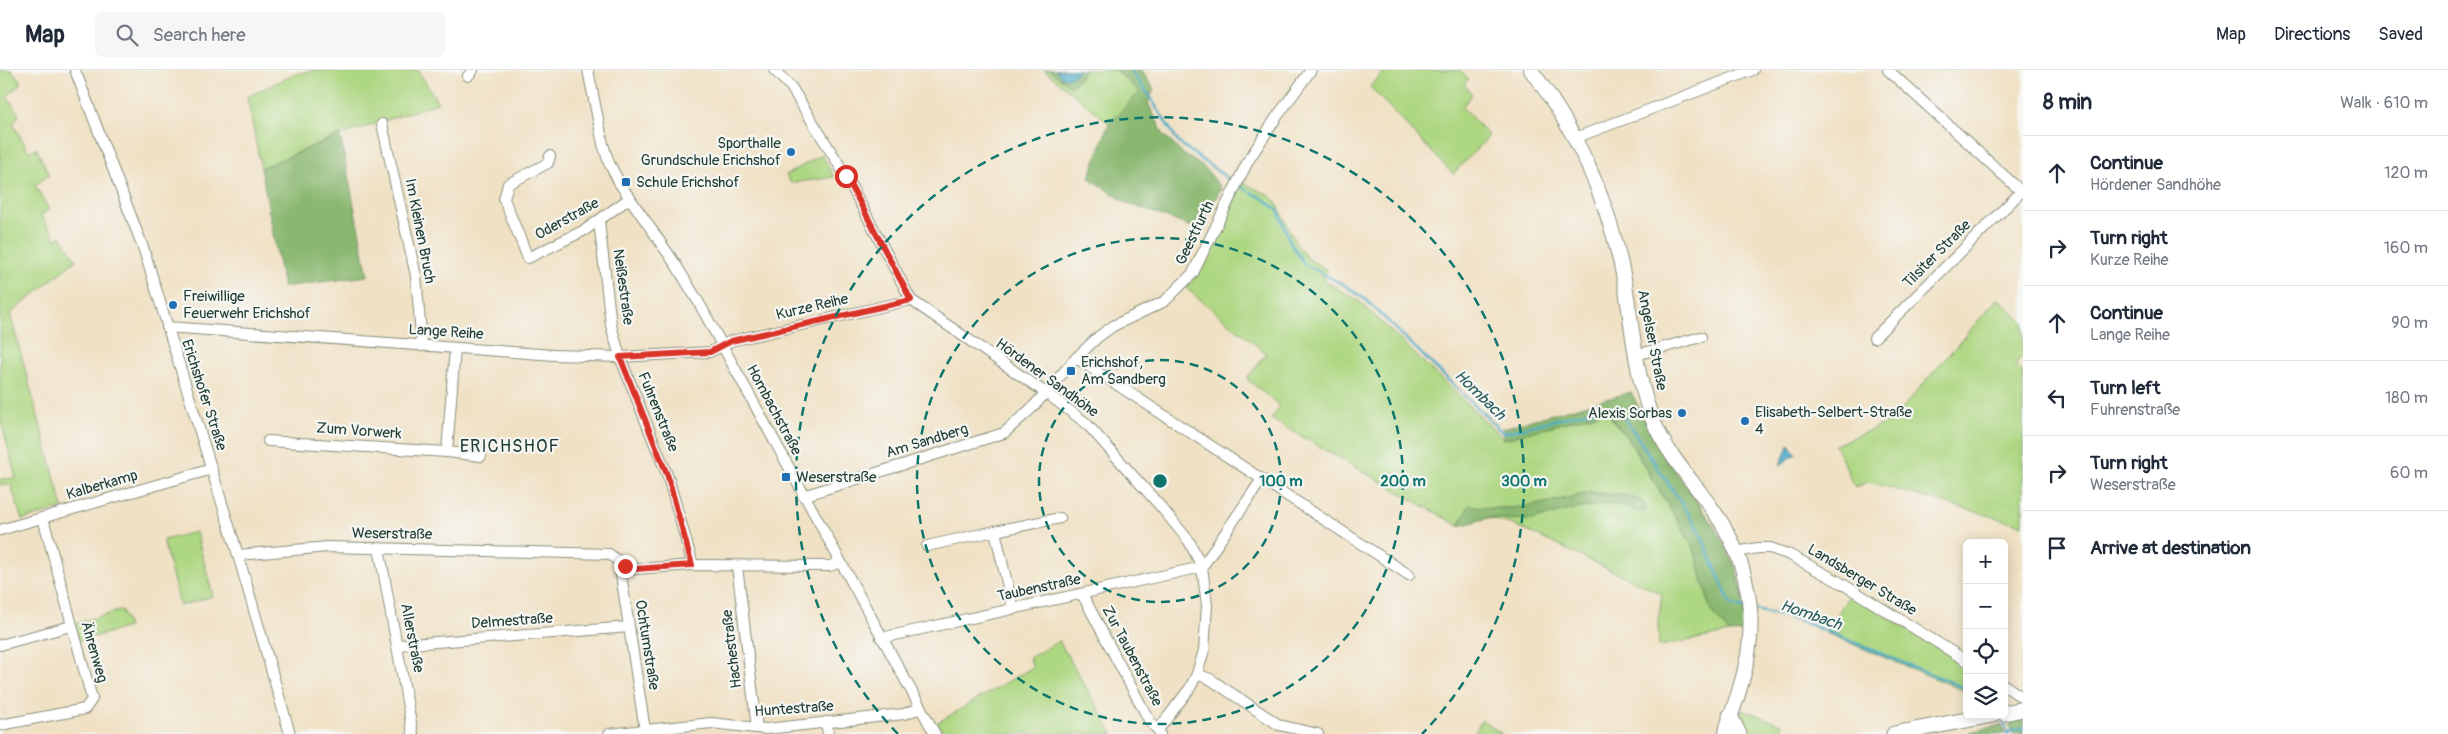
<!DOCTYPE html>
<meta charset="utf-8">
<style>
:root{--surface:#fff;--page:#f6f6f7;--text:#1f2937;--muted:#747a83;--line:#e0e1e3}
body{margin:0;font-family:Pangolin,sans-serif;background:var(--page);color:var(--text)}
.controls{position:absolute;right:15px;bottom:15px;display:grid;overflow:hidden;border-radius:8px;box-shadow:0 2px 12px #0003}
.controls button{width:45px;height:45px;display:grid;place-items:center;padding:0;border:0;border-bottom:1px solid var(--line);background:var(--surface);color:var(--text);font:25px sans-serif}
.stop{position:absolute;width:15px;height:15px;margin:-11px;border:4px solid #d93025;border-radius:50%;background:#fff}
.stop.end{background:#d93025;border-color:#fff;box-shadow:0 1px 5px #0008}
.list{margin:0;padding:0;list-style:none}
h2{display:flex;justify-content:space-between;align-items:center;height:65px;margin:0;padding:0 20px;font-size:21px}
h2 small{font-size:16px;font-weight:400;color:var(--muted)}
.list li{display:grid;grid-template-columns:32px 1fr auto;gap:15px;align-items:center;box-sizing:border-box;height:75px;padding:0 20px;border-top:1px solid var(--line)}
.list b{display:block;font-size:19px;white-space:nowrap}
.list p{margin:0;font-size:16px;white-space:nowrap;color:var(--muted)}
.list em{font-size:16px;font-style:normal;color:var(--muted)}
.icon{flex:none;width:28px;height:28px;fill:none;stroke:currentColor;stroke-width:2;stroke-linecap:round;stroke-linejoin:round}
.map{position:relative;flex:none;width:2023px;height:664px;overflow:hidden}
header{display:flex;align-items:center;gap:30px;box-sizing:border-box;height:70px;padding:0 25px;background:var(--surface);border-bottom:1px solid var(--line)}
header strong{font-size:24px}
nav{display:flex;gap:28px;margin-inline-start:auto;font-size:18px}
.search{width:350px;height:45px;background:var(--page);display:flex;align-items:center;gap:12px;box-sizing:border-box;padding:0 18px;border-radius:8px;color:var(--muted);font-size:19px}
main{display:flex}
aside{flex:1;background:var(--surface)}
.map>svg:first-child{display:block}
</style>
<header>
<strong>Map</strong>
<div class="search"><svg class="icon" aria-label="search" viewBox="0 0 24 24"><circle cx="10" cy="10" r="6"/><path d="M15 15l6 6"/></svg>Search here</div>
<nav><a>Map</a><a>Directions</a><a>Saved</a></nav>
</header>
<main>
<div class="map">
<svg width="2023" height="664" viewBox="0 0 2023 664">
<rect width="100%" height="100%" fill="#f6f6f2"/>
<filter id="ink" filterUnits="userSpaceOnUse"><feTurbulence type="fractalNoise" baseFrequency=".02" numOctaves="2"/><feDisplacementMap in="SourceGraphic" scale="10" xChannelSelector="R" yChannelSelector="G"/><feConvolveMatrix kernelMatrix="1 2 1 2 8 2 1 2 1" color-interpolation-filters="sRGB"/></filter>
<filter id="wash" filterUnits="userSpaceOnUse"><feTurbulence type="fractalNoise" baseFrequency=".0096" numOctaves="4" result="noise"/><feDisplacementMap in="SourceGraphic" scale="20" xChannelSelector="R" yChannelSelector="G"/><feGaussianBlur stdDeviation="1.12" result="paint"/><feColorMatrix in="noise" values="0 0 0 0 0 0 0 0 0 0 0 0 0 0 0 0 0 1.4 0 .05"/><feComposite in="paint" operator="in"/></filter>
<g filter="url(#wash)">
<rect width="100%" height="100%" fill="#f0e1c4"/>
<g fill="#aed782" stroke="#668a5b">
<path d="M0,0H11L22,12L7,26L19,45L13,54L29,82L36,78L49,105L35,115L49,140L41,145L56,169L61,166L76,190L10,244L63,438L22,450L11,415H0V409L16,408L0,348Z"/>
<path d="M312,0H418L438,33L327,70L261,98L247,27L293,5Z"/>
<path d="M1044,0H1049L1072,16L1085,0H1116L1140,22L1109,53Z"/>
<path d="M1385,0H1460L1469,9L1464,14L1472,24L1462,37L1489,66L1453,104L1370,17Z"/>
<path d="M822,85L834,107L791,113L786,105Z"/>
<path d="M1243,113L1269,125L1277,133L1296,174L1307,188L1327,200L1323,210L1359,231L1504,369L1606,341L1629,371L1694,478L1711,541L1729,563L1659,576L1658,554L1662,524L1514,455L1488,448L1530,450L1574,439L1609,434L1621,435L1642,442L1646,440L1645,435L1604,423H1589L1523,438H1481L1470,435L1459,456L1271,349L1280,336L1247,309L1266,283L1186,218L1202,199Z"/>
<path d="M1998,228L2023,252V285L2015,295L2023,302V455L1869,412L1855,417L1835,375L1891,351Z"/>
<path d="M196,462L213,526L180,536L163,470Z"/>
<path d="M1850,524L1967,596V622L1826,563Z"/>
<path d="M122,540L128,557L79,571L74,554Z"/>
<path d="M1059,571L1113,664H944L937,653L1033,597L1029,588Z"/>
<path d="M1742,639L1783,655L1778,664H1750L1741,645Z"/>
<path d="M1482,650L1502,664H1474Z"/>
</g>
<g fill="#8ab870" stroke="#547a52">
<path d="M1049,0H1085L1072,17Z"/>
<path d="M1116,0H1141L1154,19L1148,33L1164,65L1182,83L1205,98L1221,118L1200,160L1127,133L1089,108L1109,53L1140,22Z"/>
<path d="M340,65L368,206L283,217L261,98Z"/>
<path d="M1631,322C1641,342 1651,363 1663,382C1689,425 1725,460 1739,509C1744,526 1744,544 1745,562L1729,563L1711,541L1694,478L1630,371L1606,341L1504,369L1503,358Z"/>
<path d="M1589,423L1625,425L1641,431L1646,440L1642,442L1621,435L1609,434L1574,439L1530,450L1488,448L1459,456L1469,435C1511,444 1549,432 1589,423Z"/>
<path d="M2023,650V664H2014L2009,653Z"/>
<path d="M2002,655L2005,664H1970L1969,662Z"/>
</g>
<g fill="#48aac7" stroke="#34747e">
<path d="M1056,0H1079C1072,9 1062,12 1056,0Z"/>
<path d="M1789,374L1796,384L1780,395Z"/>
</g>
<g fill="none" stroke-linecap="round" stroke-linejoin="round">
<g stroke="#48aac7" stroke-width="2.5">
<path d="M1130,0L1148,24L1179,73L1234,113"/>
<path d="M1239,116L1264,129L1278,140L1290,172L1304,194L1346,216L1366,230L1503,363L1601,338L1622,344L1698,458L1731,535L1745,538"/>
<path d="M1756,540L1799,550L1967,619"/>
<path d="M2003,649L2008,664"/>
<path d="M2008,662L2023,659"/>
</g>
</g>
</g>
<g filter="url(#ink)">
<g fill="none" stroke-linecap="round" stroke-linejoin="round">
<defs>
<g id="street">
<path d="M75,0L144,180L238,485L290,664"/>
<path d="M588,0L603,74L609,93L620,114L676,195L699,233L935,664"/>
<path d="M774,0L791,17L846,106L911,230L1046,323L1086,353L1161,437L1189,471L1202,497L1207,535L1204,580L1197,604L1190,618L1158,660L1160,664"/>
<path d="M1888,0L2023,123"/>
<path d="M468,6L473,0"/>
<path d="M382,54L416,206L422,276"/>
<path d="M1575,68L1753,0"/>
<path d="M550,86L548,93L508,114L504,129L528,188L585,160L630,128"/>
<path d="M599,151L611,255L620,287L668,407L693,495"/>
<path d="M167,257L554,285L620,287L710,282L731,271L911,230"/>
<path d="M1874,268L2021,122"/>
<path d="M455,278L447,382L481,386"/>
<path d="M1636,285L1701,267"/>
<path d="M1076,288L1409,505"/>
<path d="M268,371L447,382"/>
<path d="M803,426L1004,363L1033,337L1076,288L1098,267L1113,256L1165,231L1193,203L1248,91L1276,48L1311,0"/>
<path d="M0,460L212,399"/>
<path d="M927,476L995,461"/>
<path d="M379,478L413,664"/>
<path d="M1736,482L1758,478H1770L1790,485L1841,513L1967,591"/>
<path d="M238,485L328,477L609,484L625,496L635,499L693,495L830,496L840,492"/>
<path d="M625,496L621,505L645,660"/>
<path d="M737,496L757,658"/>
<path d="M1082,524L1150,652L1158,660"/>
<path d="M1013,539L995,461L1060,448"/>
<path d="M881,568L1202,497L1262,409"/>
<path d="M0,575L71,556"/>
<path d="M398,575L629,557"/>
<path d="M1197,604L1210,609L1279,655L1318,664"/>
<path d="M2004,615L2023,628"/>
<path d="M826,652L828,664"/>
<path d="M0,655L85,639L92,629L43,448"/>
<path d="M609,664L711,653L766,659L904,644L921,638"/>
</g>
<path id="secondary" d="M1531,0C1578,62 1609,132 1624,209C1633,257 1635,308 1654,353C1671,392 1703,421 1724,457C1733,472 1741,492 1745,509C1759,565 1745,605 1727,657L1726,664"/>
<g id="primary">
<path d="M2004,643L2023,639"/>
<path d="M1730,646L1739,664"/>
<path d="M1894,664L1992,645"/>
</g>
</defs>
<use href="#street" stroke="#888f7c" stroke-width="12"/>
<use href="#secondary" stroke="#888f7c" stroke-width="16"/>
<use href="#primary" stroke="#888f7c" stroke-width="17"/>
<use href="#street" stroke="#fff" stroke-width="10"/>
<use href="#secondary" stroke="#fff" stroke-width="14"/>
<use href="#primary" stroke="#fff" stroke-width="15"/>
</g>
</g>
<g fill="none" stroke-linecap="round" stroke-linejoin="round" filter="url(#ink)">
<path stroke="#d93025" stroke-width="6" d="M625,496L635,499L692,495L668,407L620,287L710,282L731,271L911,230L846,106"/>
</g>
<g fill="none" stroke="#0f766e" stroke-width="2.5" stroke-dasharray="9 6">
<circle cx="1160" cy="411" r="121"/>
<circle cx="1160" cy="411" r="243"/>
<path d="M898 664A364 364 0 1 1 1422 664"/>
</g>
<g fill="#1f6fb2" stroke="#f6f6f2" stroke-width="2">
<circle cx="791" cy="82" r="5"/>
<rect x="621" y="107" width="10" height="10" rx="2.5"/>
<circle cx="173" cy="235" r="5"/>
<rect x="1066" y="296" width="10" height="10" rx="2.5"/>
<circle cx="1682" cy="343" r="5"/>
<circle cx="1745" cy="351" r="5"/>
<rect x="781" y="402" width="10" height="10" rx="2.5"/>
</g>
<g text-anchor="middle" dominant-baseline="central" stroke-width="4.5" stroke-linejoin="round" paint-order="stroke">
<g font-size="15" fill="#1f3d34" stroke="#f6f6f2" text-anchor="start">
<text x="781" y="73" text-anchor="end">Sporthalle<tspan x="781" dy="17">Grundschule Erichshof</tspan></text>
<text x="636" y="112">Schule Erichshof</text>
<text x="183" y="226">Freiwillige<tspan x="183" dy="17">Feuerwehr Erichshof</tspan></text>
<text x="1081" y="292">Erichshof,<tspan x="1081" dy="17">Am Sandberg</tspan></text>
<text x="1755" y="342">Elisabeth-Selbert-Straße<tspan x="1755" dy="17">4</tspan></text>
<text x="1672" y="343" text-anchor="end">Alexis Sorbas</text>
<text x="796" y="407">Weserstraße</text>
</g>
<g font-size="15" fill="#1f3d34" stroke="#f6f6f2">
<text transform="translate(567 149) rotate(-29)">Oderstraße</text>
<text transform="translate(420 161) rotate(79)">Im Kleinen Bruch</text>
<text transform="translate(1195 163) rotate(-64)">Geestfurth</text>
<text transform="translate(1937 184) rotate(-45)">Tilsiter Straße</text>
<text transform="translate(623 217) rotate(82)">Neißestraße</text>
<text transform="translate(812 237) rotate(-13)">Kurze Reihe</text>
<text transform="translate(446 262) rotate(4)">Lange Reihe</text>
<text transform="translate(1652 270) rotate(79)">Angelser Straße</text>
<text transform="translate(1047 308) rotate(36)">Hördener Sandhöhe</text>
<text transform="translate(204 325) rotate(72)">Erichshofer Straße</text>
<text transform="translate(774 340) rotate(62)">Hombachstraße</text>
<text transform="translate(658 342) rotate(68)">Fuhrenstraße</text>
<text transform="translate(359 361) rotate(4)">Zum Vorwerk</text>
<text transform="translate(927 371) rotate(-17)">Am Sandberg</text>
<text transform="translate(102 415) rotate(-16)">Kalberkamp</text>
<text transform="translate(392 464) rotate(1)">Weserstraße</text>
<text transform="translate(1862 510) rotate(31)">Landsberger Straße</text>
<text transform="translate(1039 518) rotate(-12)">Taubenstraße</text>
<text transform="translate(512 551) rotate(-4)">Delmestraße</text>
<text transform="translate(412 568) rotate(79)">Allerstraße</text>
<text transform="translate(647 575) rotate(81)">Ochtumstraße</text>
<text transform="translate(732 579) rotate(-97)">Hachestraße</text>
<text transform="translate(94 582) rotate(74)">Ährenweg</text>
<text transform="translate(1132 586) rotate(62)">Zur Taubenstraße</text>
<text transform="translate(794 639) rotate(-4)">Huntestraße</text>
</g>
<g font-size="16" font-style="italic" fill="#2b5e60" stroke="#f6f6f2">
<text transform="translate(1480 325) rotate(44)">Hombach</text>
<text transform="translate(1811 545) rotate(19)">Hombach</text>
</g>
<g font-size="18" letter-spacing="1" fill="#1f3d34" stroke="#f6f6f2">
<text x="510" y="376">ERICHSHOF</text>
</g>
</g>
<circle cx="1160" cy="411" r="8" fill="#0f766e" stroke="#f6f6f2" stroke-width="2.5"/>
<g font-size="15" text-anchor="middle" font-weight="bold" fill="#0f766e" stroke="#f6f6f2" stroke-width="4.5" stroke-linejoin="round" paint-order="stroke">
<text x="1281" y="416">100 m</text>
<text x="1403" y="416">200 m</text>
<text x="1524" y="416">300 m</text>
</g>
</svg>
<div class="controls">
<button>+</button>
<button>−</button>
<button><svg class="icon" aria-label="locate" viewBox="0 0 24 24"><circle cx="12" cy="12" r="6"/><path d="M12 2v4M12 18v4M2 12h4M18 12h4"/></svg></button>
<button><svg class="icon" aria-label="layers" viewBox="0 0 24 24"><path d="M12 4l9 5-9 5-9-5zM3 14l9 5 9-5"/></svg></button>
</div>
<div class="stop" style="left:846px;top:106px"></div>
<div class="stop end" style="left:625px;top:496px"></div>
</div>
<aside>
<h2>8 min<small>Walk · 610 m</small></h2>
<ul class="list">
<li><svg class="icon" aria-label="ahead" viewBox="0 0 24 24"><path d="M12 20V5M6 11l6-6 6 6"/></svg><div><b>Continue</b><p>Hördener Sandhöhe</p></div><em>120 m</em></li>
<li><svg class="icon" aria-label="right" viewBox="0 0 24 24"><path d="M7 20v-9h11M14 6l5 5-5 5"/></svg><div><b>Turn right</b><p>Kurze Reihe</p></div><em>160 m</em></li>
<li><svg class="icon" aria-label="ahead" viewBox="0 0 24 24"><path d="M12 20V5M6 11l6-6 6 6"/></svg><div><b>Continue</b><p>Lange Reihe</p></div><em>90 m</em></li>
<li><svg class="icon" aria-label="left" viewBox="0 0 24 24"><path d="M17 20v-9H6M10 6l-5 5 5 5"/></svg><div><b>Turn left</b><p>Fuhrenstraße</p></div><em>180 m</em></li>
<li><svg class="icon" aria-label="right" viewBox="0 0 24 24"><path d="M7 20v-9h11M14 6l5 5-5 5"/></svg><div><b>Turn right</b><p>Weserstraße</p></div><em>60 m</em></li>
<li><svg class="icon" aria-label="arrive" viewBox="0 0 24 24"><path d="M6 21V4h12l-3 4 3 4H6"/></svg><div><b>Arrive at destination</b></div></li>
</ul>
</aside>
</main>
